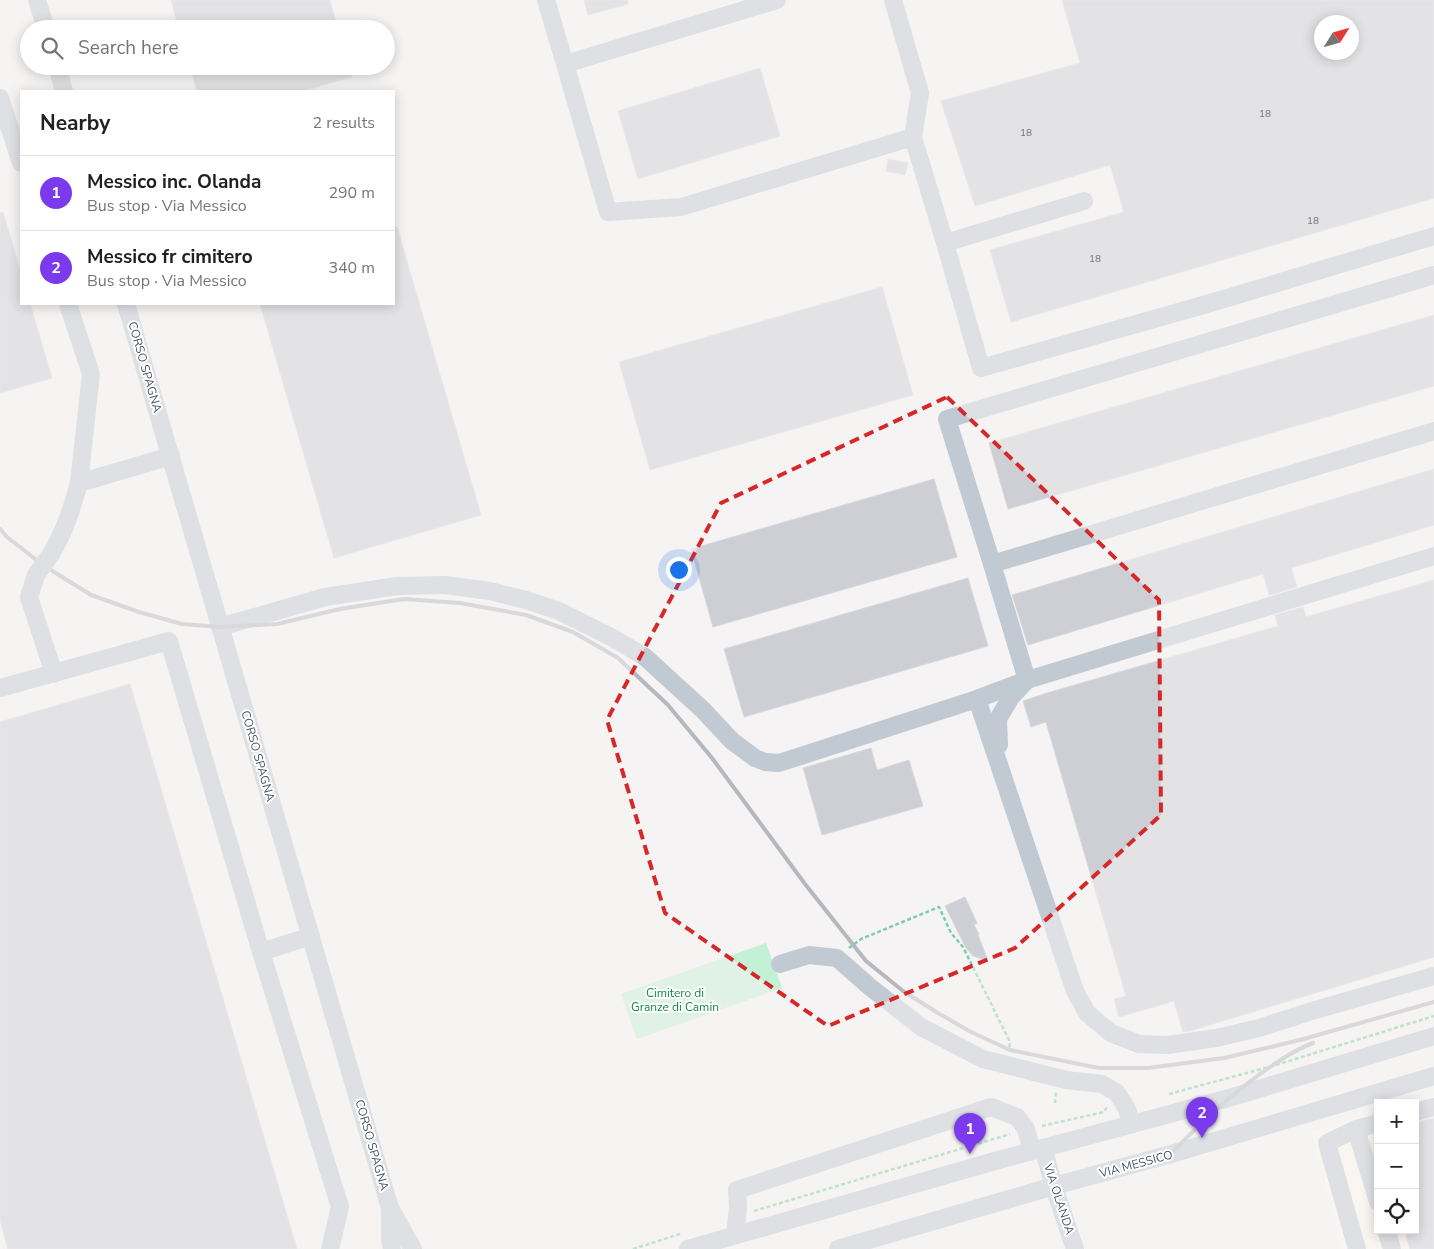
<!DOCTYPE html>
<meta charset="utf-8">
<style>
:root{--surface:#fff;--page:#f2f2f2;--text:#202124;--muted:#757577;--line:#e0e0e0;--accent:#7c3aed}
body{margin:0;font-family:"Nunito Sans",sans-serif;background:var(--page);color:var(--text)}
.controls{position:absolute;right:15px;bottom:15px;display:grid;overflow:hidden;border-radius:0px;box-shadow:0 2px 12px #0003}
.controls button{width:45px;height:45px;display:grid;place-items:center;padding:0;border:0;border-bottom:1px solid var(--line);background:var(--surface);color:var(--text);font:25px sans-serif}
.compass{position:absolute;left:1314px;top:15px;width:45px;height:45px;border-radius:50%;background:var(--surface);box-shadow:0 2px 12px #0003;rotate:53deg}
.you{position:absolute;left:678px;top:569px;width:18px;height:18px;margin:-12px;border:4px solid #fff;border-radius:50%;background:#1a73e8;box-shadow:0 0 0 8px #1a73e833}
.badge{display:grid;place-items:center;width:32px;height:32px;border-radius:50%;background:var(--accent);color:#fff;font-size:16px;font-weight:700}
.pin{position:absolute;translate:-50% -41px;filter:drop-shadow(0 1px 2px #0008)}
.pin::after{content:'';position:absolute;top:26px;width:18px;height:15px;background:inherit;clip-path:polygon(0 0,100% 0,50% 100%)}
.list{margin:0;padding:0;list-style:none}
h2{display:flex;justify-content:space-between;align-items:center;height:65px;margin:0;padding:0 20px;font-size:21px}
h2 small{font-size:16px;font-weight:400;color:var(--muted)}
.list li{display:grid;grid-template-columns:32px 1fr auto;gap:15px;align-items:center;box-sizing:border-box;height:75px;padding:0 20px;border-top:1px solid var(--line)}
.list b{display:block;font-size:19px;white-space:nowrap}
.list p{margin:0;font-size:16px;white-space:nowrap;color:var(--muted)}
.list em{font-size:16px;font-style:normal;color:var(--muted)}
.icon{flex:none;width:28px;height:28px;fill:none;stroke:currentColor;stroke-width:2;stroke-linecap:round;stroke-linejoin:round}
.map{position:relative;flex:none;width:1434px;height:1249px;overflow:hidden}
.search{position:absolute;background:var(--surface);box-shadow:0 2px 12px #0003;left:20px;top:20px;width:375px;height:55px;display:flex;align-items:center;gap:12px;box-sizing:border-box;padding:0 18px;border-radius:28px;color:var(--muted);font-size:19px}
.panel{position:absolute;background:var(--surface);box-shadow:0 2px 12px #0003;left:20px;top:90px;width:375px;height:215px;border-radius:0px}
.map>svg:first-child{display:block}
</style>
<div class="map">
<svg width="1434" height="1249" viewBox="0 0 1434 1249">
<rect width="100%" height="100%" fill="#f5f3f3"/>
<path fill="#fdf9ef" d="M1434,1095V1249H1343L1311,1131L1378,1111V1230H1415V1103H1407Z"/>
<path fill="#c3f1d5" d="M766,943L782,988L637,1039L621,994Z"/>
<g fill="#cdcfd5" stroke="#d7d9de" fill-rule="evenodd">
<path d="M171,0H330L338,29H179Z"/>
<path d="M584,0H628V4L588,15Z"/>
<path d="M1062,0H1434V198L1011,322L990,250L1124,212L1110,165L975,206L941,101L1080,63ZM1322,22H1352V52H1322Z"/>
<path d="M190,66H349L352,77L303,91H197Z"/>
<path d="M760,68L780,136L638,179L618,111Z"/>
<path d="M888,159L908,163L905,175L886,171Z"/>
<path d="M3,212L21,273V304H30L52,378L0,393V213Z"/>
<path d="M394,227H397L481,515L334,558L260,304H394Z"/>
<path d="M882,287L913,395L650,470L619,362Z"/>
<path d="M1434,315V386L1008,509L989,443Z"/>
<path d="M1434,469V525L1291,568L1297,587L1269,595L1263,574L1028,645L1012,595Z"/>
<path d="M934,479L957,557L713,627L691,549Z"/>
<path d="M968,578L988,646L744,717L724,649Z"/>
<path d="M1434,580V957L1190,1031L1183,1032L1174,1001L1119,1017L1114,999L1126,996L1050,736L1046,722L1031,727L1023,701L1047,693L1278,626L1275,615L1303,607L1306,617Z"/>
<path d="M130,684L297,1249H8L0,1220V722Z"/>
<path d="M871,748L877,770L909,760L923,806L822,835L803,768Z"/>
<path d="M965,897L977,923L974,925L979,934L978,935L988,961L973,956L966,948L945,906Z"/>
<path d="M1434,1118V1249H1410L1404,1230H1415V1123Z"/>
</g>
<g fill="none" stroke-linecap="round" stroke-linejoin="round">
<g stroke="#7ad0a6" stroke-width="2.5" stroke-dasharray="4 2.5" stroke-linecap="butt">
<path d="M849,948L861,939L939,907L951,933L963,947L1009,1040L1010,1049"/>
<path d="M1276,1065L1434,1016"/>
<path d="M1169,1094L1269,1067"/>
<path d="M1055,1103L1056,1092"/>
<path d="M1042,1126L1104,1112L1107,1107"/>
<path d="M754,1211L1010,1134"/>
<path d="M633,1249L680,1234"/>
</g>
<g stroke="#c1cad2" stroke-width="18">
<path d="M37,0L46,29"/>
<path d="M546,0L565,64L777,0"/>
<path d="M893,0L920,93L913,137L945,243L981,368L1214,302L1434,236"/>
<path d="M565,64L608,212L681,207L913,137"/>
<path d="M57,66L64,91"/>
<path d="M0,98L21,163"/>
<path d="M945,243L1084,201"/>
<path d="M1434,275L947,419L992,564L1027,680L1434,556"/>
<path d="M68,304L91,374L79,483"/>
<path d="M126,304L390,1208L413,1249"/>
<path d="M51,554C65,531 72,508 79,483L171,456"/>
<path d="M992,564L1434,431"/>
<path d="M36,575L29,597L54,674"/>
<path d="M220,627L325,597L397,586L445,585L490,591L526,600L559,611L613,638L645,657L703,710L732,741L755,758L765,762L779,763L977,699L1027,680"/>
<path d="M0,688L169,641L261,952L340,1207L330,1249"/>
<path d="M977,699L1075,991L1087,1013L1111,1033L1139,1044L1168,1045L1216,1038L1259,1028L1312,1011L1434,976"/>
<path d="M999,745L998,719L1011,697L1025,682"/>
<path d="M261,952L311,936"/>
<path d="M780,964L809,955L837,958L870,987L921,1027L983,1059L1066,1080L1102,1084L1117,1093L1127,1109L1132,1124"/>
<path d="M1415,1112L1434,1107"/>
<path d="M1356,1129L1378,1202"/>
<path d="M1043,1148L1057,1196L1075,1249"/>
<path d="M390,1209V1239L392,1249"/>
<path d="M1386,1230L1392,1249"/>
<path d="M735,1235L738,1208L737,1190L991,1107L1017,1117L1026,1129L1032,1151"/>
<path d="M688,1249L995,1161L1229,1098L1434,1036"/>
<path d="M838,1249L1054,1186L1171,1154L1434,1076"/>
<path d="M1357,1249L1327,1143L1356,1129L1378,1123"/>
</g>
<g stroke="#b5b8bd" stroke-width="4">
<path d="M0,529L7,537L43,565L91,595L139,612L182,624L220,627L277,624L340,609L404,599L460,603L526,615L573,632L618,658L668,705L712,758L805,884L866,961L903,991L938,1013L971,1032L1010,1050L1099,1068H1148L1224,1058L1300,1040L1434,1002"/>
<path d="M1171,1154C1203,1120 1237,1089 1276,1063C1288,1055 1299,1048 1313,1043"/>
</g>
<path stroke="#c1cad2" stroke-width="18" d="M36,575L51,554"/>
</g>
<path d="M0 0H1434V1249H0ZM947,397L1159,600L1161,815L1015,948L828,1026L665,913L607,720L721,503Z" fill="#f5f3f3" fill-opacity=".55" fill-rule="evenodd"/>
<path fill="none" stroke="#d62828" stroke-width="4" stroke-dasharray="10 6" stroke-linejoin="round" d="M947,397L1159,600L1161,815L1015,948L828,1026L665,913L607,720L721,503Z"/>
<g text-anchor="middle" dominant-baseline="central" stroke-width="4" stroke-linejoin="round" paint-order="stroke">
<g font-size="10" fill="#6b747e">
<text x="1265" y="114">18</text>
<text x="1026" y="133">18</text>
<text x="1313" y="221">18</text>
<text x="1095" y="259">18</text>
</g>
<g font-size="12" fill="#4a5661" stroke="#fff">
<text transform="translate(145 367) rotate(74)">CORSO SPAGNA</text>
<text transform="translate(258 756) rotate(74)">CORSO SPAGNA</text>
<text transform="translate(372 1145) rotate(74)">CORSO SPAGNA</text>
<text transform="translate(1136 1164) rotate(-15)">VIA MESSICO</text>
<text transform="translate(1059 1199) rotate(72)">VIA OLANDA</text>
</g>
<g font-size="12" fill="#17864f" stroke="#fff">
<text x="675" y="993">Cimitero di<tspan x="675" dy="14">Granze di Camin</tspan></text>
</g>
</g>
</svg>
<div class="controls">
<button>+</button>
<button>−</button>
<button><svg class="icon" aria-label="locate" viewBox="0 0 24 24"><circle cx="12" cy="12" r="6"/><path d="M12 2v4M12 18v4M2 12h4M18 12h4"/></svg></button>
</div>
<svg class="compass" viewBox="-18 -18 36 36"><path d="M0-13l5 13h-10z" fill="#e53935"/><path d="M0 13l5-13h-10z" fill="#757577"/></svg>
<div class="you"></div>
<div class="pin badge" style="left:970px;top:1154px">1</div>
<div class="pin badge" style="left:1202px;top:1138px">2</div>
<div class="search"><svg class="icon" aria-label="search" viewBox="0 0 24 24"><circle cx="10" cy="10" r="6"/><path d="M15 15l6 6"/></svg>Search here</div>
<section class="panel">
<h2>Nearby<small>2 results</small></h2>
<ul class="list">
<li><span class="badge">1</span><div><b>Messico inc. Olanda</b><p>Bus stop · Via Messico</p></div><em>290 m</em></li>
<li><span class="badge">2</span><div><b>Messico fr cimitero</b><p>Bus stop · Via Messico</p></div><em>340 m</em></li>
</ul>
</section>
</div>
